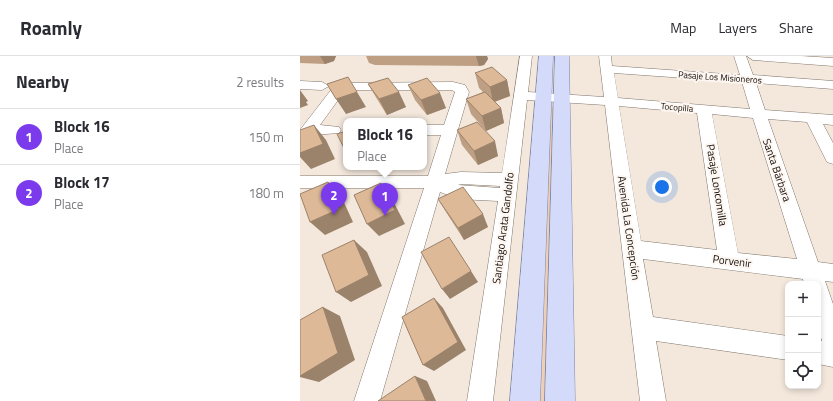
<!DOCTYPE html>
<meta charset="utf-8">
<style>
:root{--surface:#fff;--page:#f7f7f7;--text:#2b2b33;--muted:#7c7c81;--line:#e1e1e2;--accent:#7c3aed}
body{margin:0;font-family:"Titillium Web",sans-serif;background:var(--page);color:var(--text)}
.controls{position:absolute;right:12px;bottom:12px;display:grid;overflow:hidden;border-radius:8px;box-shadow:0 2px 6px #0003}
.controls button{width:36px;height:36px;display:grid;place-items:center;padding:0;border:0;border-bottom:1px solid var(--line);background:var(--surface);color:var(--text);font:20px sans-serif}
.you{position:absolute;left:362px;top:131px;width:14px;height:14px;margin:-10px;border:3px solid #fff;border-radius:50%;background:#1a73e8;box-shadow:0 0 0 6px #1a73e833}
.badge{display:grid;place-items:center;width:26px;height:26px;border-radius:50%;background:var(--accent);color:#fff;font-size:13px;font-weight:700}
.pin{position:absolute;translate:-50% -33px;filter:drop-shadow(0 1px 2px #0008)}
.pin::after{content:'';position:absolute;top:21px;width:14px;height:12px;background:inherit;clip-path:polygon(0 0,100% 0,50% 100%)}
.popup{position:absolute;left:43px;top:62px;width:84px;height:52px;box-sizing:border-box;display:grid;place-content:center;border-radius:8px;background:var(--surface);filter:drop-shadow(0 1px 3px #0005);font-size:13px;white-space:nowrap;color:var(--muted)}
.popup b{font-size:15px;color:var(--text)}
.popup::after{content:'';position:absolute;left:50%;top:100%;margin-left:-8px;border:8px solid transparent;border-top-color:var(--surface)}
.list{margin:0;padding:0;list-style:none}
h2{display:flex;justify-content:space-between;align-items:center;height:52px;margin:0;padding:0 16px;font-size:17px}
h2 small{font-size:13px;font-weight:400;color:var(--muted)}
.list li{display:grid;grid-template-columns:26px 1fr auto;gap:12px;align-items:center;box-sizing:border-box;height:56px;padding:0 16px;border-top:1px solid var(--line)}
.list b{display:block;font-size:15px;white-space:nowrap}
.list p{margin:0;font-size:13px;white-space:nowrap;color:var(--muted)}
.list em{font-size:13px;font-style:normal;color:var(--muted)}
.icon{flex:none;width:22px;height:22px;fill:none;stroke:currentColor;stroke-width:2;stroke-linecap:round;stroke-linejoin:round}
.map{position:relative;flex:none;width:533px;height:345px;overflow:hidden}
header{display:flex;align-items:center;gap:24px;box-sizing:border-box;height:56px;padding:0 20px;background:var(--surface);border-bottom:1px solid var(--line)}
header strong{font-size:19px}
nav{display:flex;gap:22px;margin-inline-start:auto;font-size:14px}
main{display:flex}
aside{flex:1;background:var(--surface)}
.map>svg:first-child{display:block}
</style>
<header>
<strong>Roamly</strong>
<nav><a>Map</a><a>Layers</a><a>Share</a></nav>
</header>
<main>
<aside>
<h2>Nearby<small>2 results</small></h2>
<ul class="list">
<li><span class="badge">1</span><div><b>Block 16</b><p>Place</p></div><em>150 m</em></li>
<li><span class="badge">2</span><div><b>Block 17</b><p>Place</p></div><em>180 m</em></li>
</ul>
</aside>
<div class="map">
<svg width="533" height="345" viewBox="0 0 533 345">
<rect width="100%" height="100%" fill="#f4e8dd"/>
<path fill="#eccfb6" d="M252,51H254L253,345H238L250,52Z"/>
<g fill="none" stroke-linecap="round" stroke-linejoin="round">
<defs>
<g id="minor">
<path d="M220,0H232L228,36L304,41L299,0H311L312,10L440,19L434,0H446L453,19L533,25V33L456,27L465,54L533,59V69L523,68L533,87V108L527,106L507,66L468,63L518,206L533,208V226L525,225L533,248V311L518,308V284L522,285L518,271V228H504L503,223L343,203L353,261L488,280V304L356,285L366,345H340L305,49L227,44L193,345H167L198,145L158,143L140,136L80,345H54L124,132H0V120H128L141,79H124V69H144L155,36L152,34H52L41,40L20,69L39,71L41,74L39,77L13,79L5,89L0,90V74L31,34L45,27L153,26L165,29L169,36L145,118L161,116L202,117ZM314,17L442,26L450,53L318,42ZM319,50L397,57L417,194L341,185ZM412,58L453,62L497,203L438,197ZM161,128L200,130V132L158,129Z"/>
<path d="M447,0H501L533,2V10L453,4Z"/>
<path d="M0,25L22,26L29,30L22,34L0,33Z"/>
</g>
<g id="major">
<path d="M239,0H253L240,345H210Z"/>
<path d="M255,0H269L275,345H245Z"/>
</g>
</defs>
<use href="#minor" stroke="#81766c" stroke-width="1"/>
<use href="#major" stroke="#7c83a4" stroke-width="1"/>
<use href="#minor" fill="#fff" fill-rule="evenodd"/>
<use href="#major" fill="#d3dafa" fill-rule="evenodd"/>
</g>
<g fill="#be9f83">
<path d="M0,0H36L34,5L25,8L0,7Z"/>
<path d="M66,0H187L188,3L184,9L179,10L75,9L69,7Z"/>
<path d="M175,17L207,24L210,40L195,46L201,52L204,67L186,75L171,58L166,43L183,36L179,32Z"/>
<path d="M68,28L106,51L87,59L77,43Z"/>
<path d="M108,29L146,52L127,59L115,44Z"/>
<path d="M157,74L198,100L178,109L162,89Z"/>
<path d="M138,143L188,171L164,184L146,156Z"/>
</g>
<g fill="#9b826a">
<path d="M20,0H36L34,5L25,8Z"/>
<path d="M176,0H187L188,3L184,9L179,10Z"/>
<path d="M207,24L210,40L193,46L190,31Z"/>
<path d="M0,34L8,45L6,46L8,49L0,52Z"/>
<path d="M57,36L66,51L46,58L36,43Z"/>
<path d="M99,36L106,51L87,59L79,43Z"/>
<path d="M140,37L146,52L127,59L121,44Z"/>
<path d="M201,52L204,67L186,75L182,60Z"/>
<path d="M14,69L26,84L35,103L11,113L0,101V97Z"/>
<path d="M195,85L198,100L178,109L174,95Z"/>
<path d="M124,99L127,105L124,106Z"/>
<path d="M57,111H64L59,113Z"/>
<path d="M103,111H112L105,114Z"/>
<path d="M28,126L41,140L53,166L25,179L10,166Z"/>
<path d="M81,127L91,141L105,168L79,180L67,168Z"/>
<path d="M183,158L188,171L164,184L158,172Z"/>
<path d="M54,184L67,196L82,230L51,246L36,236Z"/>
<path d="M171,215L178,226L150,243L142,233Z"/>
<path d="M134,242L143,252L166,294L134,315L123,309Z"/>
<path d="M23,251L40,260L55,304L19,326L0,321V320Z"/>
<path d="M115,320L127,325L136,345H126Z"/>
</g>
<g fill="#ddb998" stroke="#9b826a">
<path d="M192,11L207,24L190,31L175,17Z"/>
<path d="M48,21L57,36L36,43L27,28Z"/>
<path d="M88,22L99,36L79,43L68,28Z"/>
<path d="M127,22L140,37L121,44L108,29Z"/>
<path d="M185,36L201,52L182,60L166,43Z"/>
<path d="M177,66L195,85L174,95L157,74Z"/>
<path d="M14,69L23,88L0,97V74Z"/>
<path d="M46,75V96L37,78Z"/>
<path d="M28,126L39,153L10,166L0,138Z"/>
<path d="M81,127L95,154L67,168L54,139Z"/>
<path d="M163,131L183,158L158,172L138,143Z"/>
<path d="M149,181L171,215L142,233L121,196Z"/>
<path d="M54,184L69,219L36,236L22,199Z"/>
<path d="M134,242L158,286L123,309L102,261Z"/>
<path d="M23,251L38,297L0,320V264Z"/>
<path d="M115,320L126,345H78Z"/>
</g>
<g text-anchor="middle" dominant-baseline="central" stroke-width="4" stroke-linejoin="round" paint-order="stroke">
<g font-size="9" fill="#110d0a" stroke="#fef6f0">
<text transform="translate(420 21) rotate(4)">Pasaje Los Misioneros</text>
<text transform="translate(377 51) rotate(5)">Tocopilla</text>
</g>
<g font-size="11" fill="#110d0a" stroke="#fef6f0">
<text transform="translate(477 114) rotate(71)">Santa Bárbara</text>
<text transform="translate(417 129) rotate(81)">Pasaje Loncomilla</text>
<text transform="translate(203 172) rotate(-83)">Santiago Arata Gandolfo</text>
<text transform="translate(329 172) rotate(82)">Avenida La Concepción</text>
<text transform="translate(432 205) rotate(7)">Porvenir</text>
</g>
</g>
</svg>
<div class="controls">
<button>+</button>
<button>−</button>
<button><svg class="icon" aria-label="locate" viewBox="0 0 24 24"><circle cx="12" cy="12" r="6"/><path d="M12 2v4M12 18v4M2 12h4M18 12h4"/></svg></button>
</div>
<div class="you"></div>
<div class="pin badge" style="left:85px;top:160px">1</div>
<div class="popup"><b>Block 16</b>Place</div>
<div class="pin badge" style="left:34px;top:159px">2</div>
</div>
</main>
